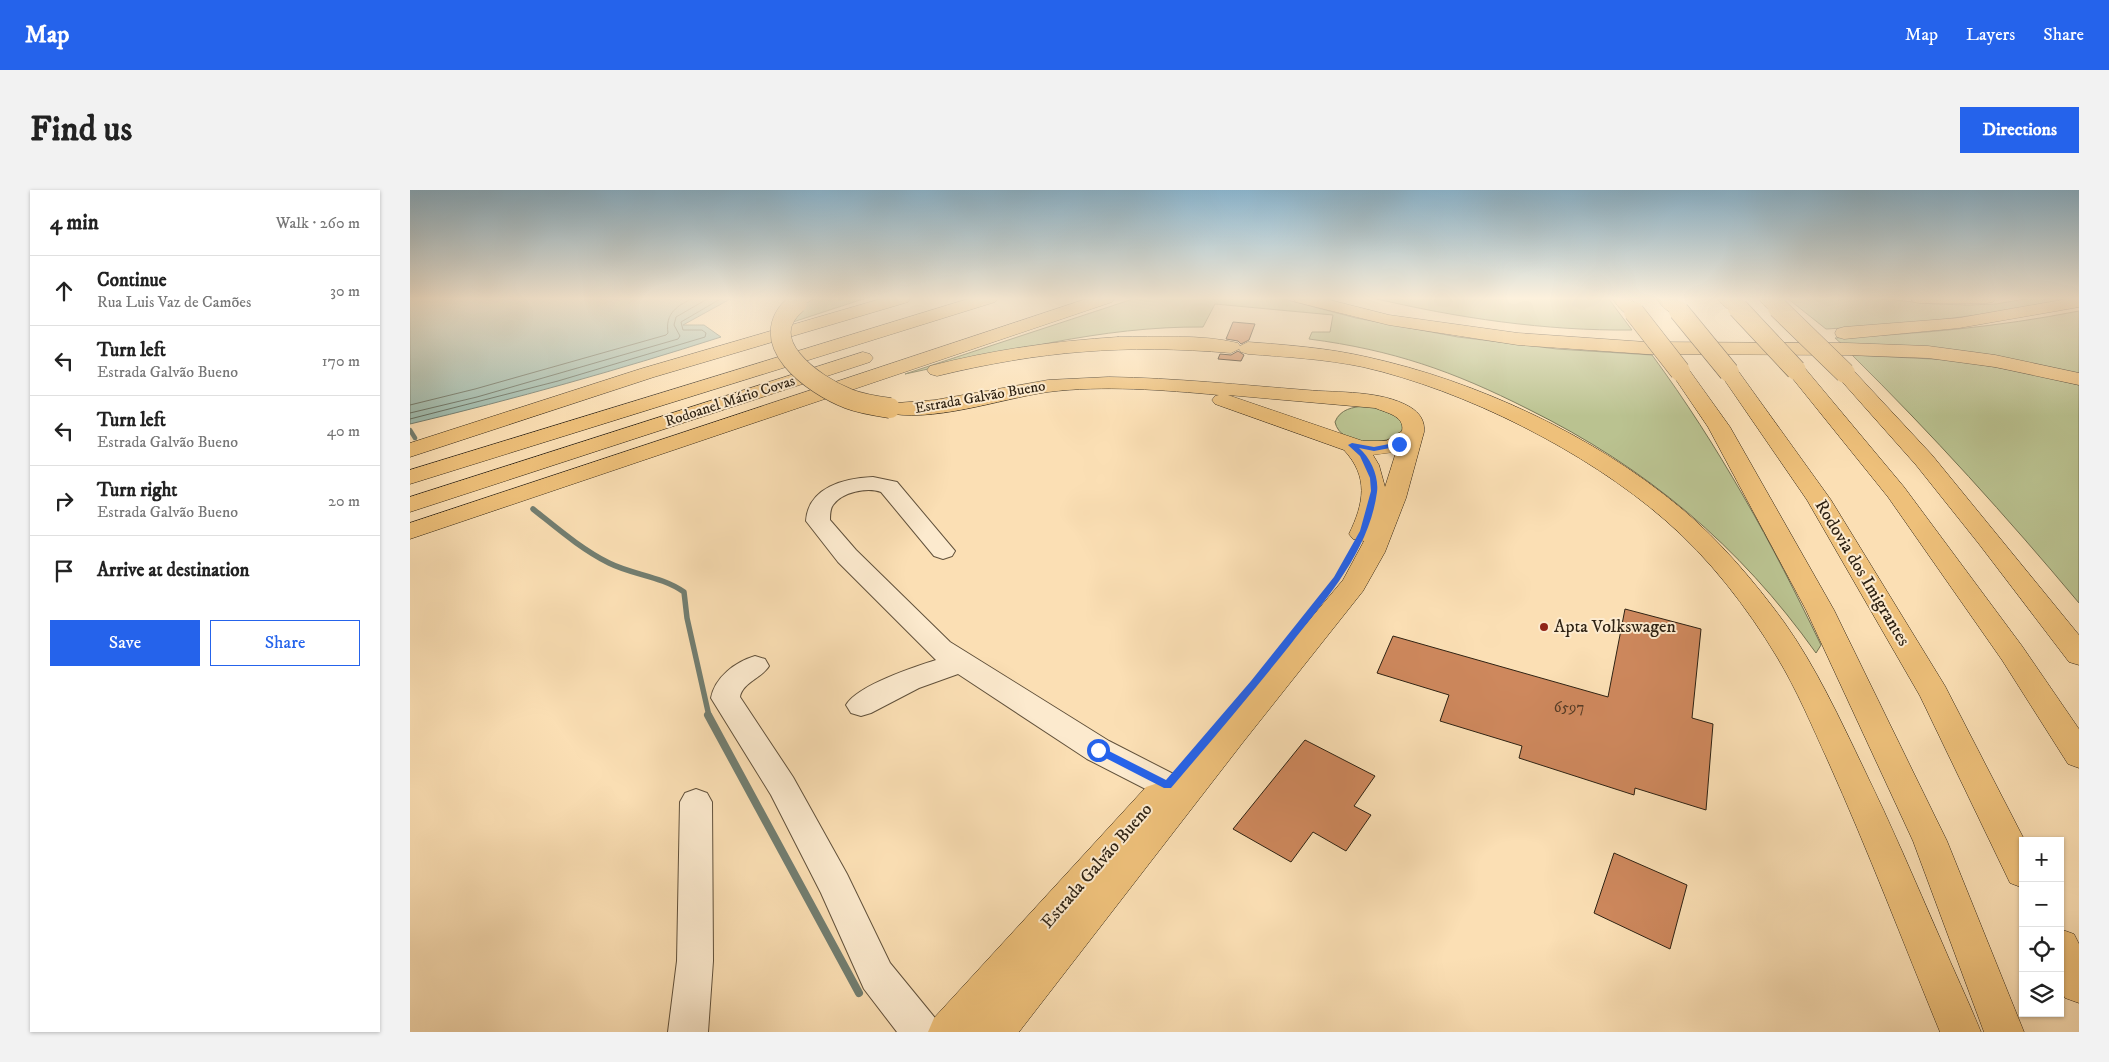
<!DOCTYPE html>
<meta charset="utf-8">
<style>
:root{--surface:#fff;--page:#f2f2f2;--text:#222;--muted:#767676;--line:#e0e0e0;--accent:#2563eb}
body{margin:0;font-family:"IM FELL DW Pica",serif;background:var(--page);color:var(--text)}
.controls{position:absolute;right:15px;bottom:15px;display:grid;overflow:hidden;border-radius:0px;box-shadow:0 1px 4px #0004}
.controls button{width:45px;height:45px;display:grid;place-items:center;padding:0;border:0;border-bottom:1px solid var(--line);background:var(--surface);color:var(--text);font:25px sans-serif}
.stop{position:absolute;width:15px;height:15px;margin:-11px;border:4px solid #2563eb;border-radius:50%;background:#fff}
.stop.end{background:#2563eb;border-color:#fff;box-shadow:0 1px 5px #0008}
.list{margin:0;padding:0;list-style:none}
h2{display:flex;justify-content:space-between;align-items:center;height:65px;margin:0;padding:0 20px;font-size:21px}
h2 small{font-size:16px;font-weight:400;color:var(--muted)}
.list li{display:grid;grid-template-columns:32px 1fr auto;gap:15px;align-items:center;box-sizing:border-box;height:70px;padding:0 20px;border-top:1px solid var(--line)}
.list b{display:block;font-size:19px;white-space:nowrap}
.list p{margin:0;font-size:16px;white-space:nowrap;color:var(--muted)}
.list em{font-size:16px;font-style:normal;color:var(--muted)}
.actions{display:flex;gap:10px;padding:15px 20px}
.actions a{flex:1;padding:11px 0;border:1px solid var(--accent);border-radius:0px;text-align:center;font-size:18px;color:var(--accent)}
.actions .main{background:var(--accent);color:#fff}
.icon{flex:none;width:28px;height:28px;fill:none;stroke:currentColor;stroke-width:2;stroke-linecap:round;stroke-linejoin:round}
.map{position:relative;flex:none;width:1669px;height:842px;overflow:hidden;border-radius:0px}
header{display:flex;align-items:center;gap:30px;box-sizing:border-box;height:70px;padding:0 25px;background:var(--accent);color:#fff}
header strong{font-size:24px}
nav{display:flex;gap:28px;margin-inline-start:auto;font-size:18px}
.intro{display:flex;align-items:center;justify-content:space-between;box-sizing:border-box;height:120px;padding:0 30px}
h1{margin:0;font-size:35px}
.button{padding:12px 22px;border-radius:0px;background:var(--accent);color:#fff;font-size:18px;font-weight:700}
main{display:flex;gap:30px;padding:0 30px}
aside{flex:1;background:var(--surface);border-radius:0px;box-shadow:0 1px 4px #0004}
.map>svg:first-child{display:block}
</style>
<header>
<strong>Map</strong>
<nav><a>Map</a><a>Layers</a><a>Share</a></nav>
</header>
<div class="intro"><h1>Find us</h1><a class="button">Directions</a></div>
<main>
<aside>
<h2>4 min<small>Walk · 260 m</small></h2>
<ul class="list">
<li><svg class="icon" aria-label="ahead" viewBox="0 0 24 24"><path d="M12 20V5M6 11l6-6 6 6"/></svg><div><b>Continue</b><p>Rua Luis Vaz de Camões</p></div><em>30 m</em></li>
<li><svg class="icon" aria-label="left" viewBox="0 0 24 24"><path d="M17 20v-9H6M10 6l-5 5 5 5"/></svg><div><b>Turn left</b><p>Estrada Galvão Bueno</p></div><em>170 m</em></li>
<li><svg class="icon" aria-label="left" viewBox="0 0 24 24"><path d="M17 20v-9H6M10 6l-5 5 5 5"/></svg><div><b>Turn left</b><p>Estrada Galvão Bueno</p></div><em>40 m</em></li>
<li><svg class="icon" aria-label="right" viewBox="0 0 24 24"><path d="M7 20v-9h11M14 6l5 5-5 5"/></svg><div><b>Turn right</b><p>Estrada Galvão Bueno</p></div><em>20 m</em></li>
<li><svg class="icon" aria-label="arrive" viewBox="0 0 24 24"><path d="M6 21V4h12l-3 4 3 4H6"/></svg><div><b>Arrive at destination</b></div></li>
</ul>
<div class="actions"><a class="main">Save</a><a>Share</a></div>
</aside>
<div class="map">
<svg width="1669" height="842" viewBox="0 0 1669 842">
<rect width="100%" height="100%" fill="#fbdfb4"/>
<filter id="stains"><feTurbulence type="fractalNoise" baseFrequency=".004" numOctaves="4"/><feColorMatrix values="0 0 0 0 .2 0 0 0 0 .09 0 0 0 0 .02 0 0 0 .5 -.17"/></filter>
<radialGradient id="worn" r=".72"><stop offset=".6" stop-color="#630" stop-opacity="0"/><stop offset="1" stop-color="#630" stop-opacity=".3"/></radialGradient>
<g fill="#bac290" stroke="#747252">
<path d="M405,108H456L383,132L392,116Z"/>
<path d="M726,108H870L946,128L1048,147L1147,159L1242,165C1309,256 1362,353 1411,455L1406,463C1329,355 1237,278 1118,219C1043,181 983,160 899,149L902,142H920L923,125L805,114L793,137C691,136 594,163 495,184Z"/>
<path d="M963,108H1198L1222,140C1136,141 1047,128 963,108Z"/>
<path d="M1377,108H1465L1523,114L1559,115L1586,114L1621,108H1663C1582,125 1500,135 1416,139Z"/>
<path d="M1669,121V184L1434,156L1425,148C1508,144 1588,137 1669,121Z"/>
<path d="M1442,165L1543,170L1614,182L1669,195V413C1597,327 1522,244 1442,165Z"/>
<path d="M955,216L974,219L993,231V241C978,257 930,257 925,232C930,219 943,217 955,216Z"/>
</g>
<path fill="#9fbcaf" stroke="#727e71" d="M0,108H322L273,135H294L311,147C208,180 105,209 0,234Z"/>
<g fill="none" stroke-linecap="round" stroke-linejoin="round">
<g stroke="#666f61" stroke-width="1">
<path d="M0,215L65,199L256,145L258,143C255,123 267,116 283,108"/>
<path d="M0,223L67,207L268,149L270,146L264,135L266,127L299,108"/>
<path d="M0,229L148,191L295,147L296,143L292,140H273L271,132L312,108"/>
</g>
<path stroke="#727e71" stroke-width="4.5" d="M0,240L5,248"/>
<path stroke="#727e71" stroke-width="5.5" d="M123,319C147,338 171,359 199,373C223,385 251,386 274,402L277,428L299,526"/>
<path stroke="#727e71" stroke-width="8" d="M298,525L449,803"/>
</g>
<g fill="#ce885d" stroke="#2e2213">
<path d="M823,132L845,134L839,150L831,154L828,151L816,149Z"/>
<path d="M828,161L834,165L831,171L808,169L810,164L821,165Z"/>
<path d="M1215,419L1291,439L1282,528L1303,534L1296,620L1225,598L1224,605L1109,568L1112,556L1030,531L1039,505L967,483L983,446L1198,507Z"/>
<path d="M895,550L965,586L944,616L961,625L936,661L903,642L881,672L823,639Z"/>
<path d="M1204,663L1277,695L1260,759L1184,723Z"/>
</g>
<g fill="none" stroke-linecap="round" stroke-linejoin="round">
<defs>
<g id="minor">
<path d="M463,287L487,292L545,361L542,366L533,369L524,366L471,302C457,297 432,302 423,315C420,319 420,325 420,330L446,360L540,452L699,551L785,595L790,604L785,613L774,617L763,613L677,569L548,484L509,498L461,523L451,526L441,523L436,515C448,495 504,477 526,470L428,372L396,331C398,297 435,288 463,287Z"/>
<path d="M345,466L355,469L359,476C352,488 332,493 330,507L383,587L437,684L480,773L525,828L531,842H487L454,799L411,703L361,605L301,508C305,487 325,472 345,466Z"/>
<path d="M286,599L297,603L302,612L303,771L298,842H258L267,771L270,612L275,603Z"/>
</g>
<path id="major" d="M699,187C765,188 831,195 896,200C929,203 971,200 1000,217C1010,223 1015,231 1014,242L996,308L975,362L953,401L834,551L609,842H518L524,828L736,597L748,593L759,597L933,390L954,351L943,349L939,344C954,313 959,287 934,260L805,214L802,210L805,206L809,205C753,200 694,195 638,202C589,209 521,234 473,222L470,218L473,214L525,210L638,190ZM818,205L965,218C977,223 995,226 992,241L976,251H953ZM986,262L975,297L969,275L963,265Z"/>
<g id="highway">
<path d="M474,108H501L498,112L244,187L0,267V253L230,179Z"/>
<path d="M561,108H588L585,112L0,294V280Z"/>
<path d="M679,108H705L702,112L0,349V333Z"/>
<path d="M883,108H912L979,125L1108,143L1236,152L1437,153L1518,156L1585,165L1669,183V195L1585,177L1518,168L1437,165L1236,164L1108,155L979,135L886,112Z"/>
<path d="M1202,108H1220L1233,122L1230,126C1217,129 1209,118 1202,108Z"/>
<path d="M1246,108H1265L1278,121L1275,125C1263,128 1253,118 1246,108Z"/>
<path d="M1307,108H1326L1337,118L1334,122C1323,125 1314,117 1307,108Z"/>
<path d="M1348,108H1367L1377,118L1374,122C1363,125 1355,117 1348,108Z"/>
<path d="M1500,108H1586L1583,112L1577,113H1509L1503,112Z"/>
<path d="M1663,108H1669V117L1549,138L1434,149L1427,147L1425,143L1427,139L1434,137L1549,128Z"/>
<path d="M708,147C746,147 791,144 828,153L830,156L838,152C878,155 918,158 957,167C1067,191 1185,246 1272,319C1310,351 1344,391 1374,432C1406,477 1430,529 1454,579C1481,634 1505,691 1530,748C1543,779 1558,810 1571,842H1530C1493,752 1458,660 1418,571C1402,536 1387,500 1367,467C1337,417 1299,368 1255,330C1176,261 1054,200 953,177C915,169 876,167 838,164L831,162L829,159L821,163C715,154 630,161 527,186L520,184L517,180L520,176C582,160 644,151 708,147Z"/>
<path d="M453,162L460,164L463,168L460,172L0,322V307Z"/>
<path d="M1386,174L1393,176L1494,297L1612,456L1669,539V578L1658,574L1592,470L1478,307L1379,184L1376,180L1379,176Z"/>
<path d="M1270,175L1277,177L1320,237L1424,420L1537,651L1614,842H1574L1503,651L1396,420L1298,237L1260,181L1263,177Z"/>
<path d="M1319,176L1326,178L1421,310L1535,496L1615,651H1613V698L1600,693L1510,506L1397,310L1309,182L1312,178Z"/>
<path d="M1435,177L1442,179L1522,265L1669,445V475L1659,472L1569,354L1506,275L1428,187L1425,183L1428,179Z"/>
<path d="M1650,739L1664,744L1669,754V813L1655,808L1650,798Z"/>
</g>
</defs>
<use href="#minor" stroke="#61513b" stroke-width="2"/>
<use href="#major" stroke="#2e2213" stroke-width="1"/>
<use href="#highway" stroke="#2e2213" stroke-width="1"/>
<use href="#minor" fill="#fceace" fill-rule="evenodd"/>
<use href="#major" fill="#eec07a" fill-rule="evenodd"/>
<use href="#highway" fill="#eec07a" fill-rule="evenodd"/>
<defs>
<path id="major-bridge" d="M387,113C341,151 403,195 439,209C452,214 466,216 480,218"/>
<g id="highway-bridge">
<path d="M1328,118L1386,180"/>
<path d="M1368,118L1435,183"/>
<path d="M1269,121L1319,182"/>
<path d="M1224,122L1270,181"/>
</g>
</defs>
<use href="#major-bridge" stroke="#2e2213" stroke-width="21" stroke-linecap="butt"/>
<use href="#highway-bridge" stroke="#2e2213" stroke-width="21" stroke-linecap="butt"/>
<use href="#major-bridge" stroke="#eec07a" stroke-width="20"/>
<use href="#highway-bridge" stroke="#eec07a" stroke-width="20"/>
</g>
<linearGradient id="sky" x2="0" y2="1"><stop stop-color="#8bb7d1"/><stop offset="0.48" stop-color="#fdf1dd"/><stop offset="1" stop-color="#fdf1dd" stop-opacity="0"/></linearGradient>
<rect width="1669" height="226" fill="url(#sky)"/>
<path fill="#2563eb" d="M989,252L991,253V256L964,261L949,258C961,268 969,287 967,302C959,362 915,410 880,455C841,504 801,551 761,598H754L684,562V557H691L756,590L841,491L924,387L950,341L961,301L960,288L950,266L938,255L942,253L964,257Z"/>
<circle fill="#8f2418" stroke="#fceace" stroke-width="2" cx="1134" cy="437" r="5"/>
<g text-anchor="middle" dominant-baseline="central" stroke-width="4" stroke-linejoin="round" paint-order="stroke">
<g font-size="15" fill="#2e2213" stroke="#fceace">
<text transform="translate(570 207) rotate(-10)">Estrada Galvão Bueno</text>
<text transform="translate(320 211) rotate(-18)">Rodoanel Mário Covas</text>
</g>
<g font-size="15" fill="#563c26">
<text x="1159" y="517">6597</text>
</g>
<g font-size="18" fill="#2e2213" stroke="#fceace">
<text transform="translate(1452 383) rotate(59)">Rodovia dos Imigrantes</text>
<text transform="translate(687 676) rotate(-49)">Estrada Galvão Bueno</text>
</g>
<g font-size="18" fill="#2e2213" stroke="#fceace" text-anchor="start">
<text x="1144" y="437">Apta Volkswagen</text>
</g>
</g>
<rect width="100%" height="100%" filter="url(#stains)"/>
<rect width="100%" height="100%" fill="url(#worn)"/>
</svg>
<div class="controls">
<button>+</button>
<button>−</button>
<button><svg class="icon" aria-label="locate" viewBox="0 0 24 24"><circle cx="12" cy="12" r="6"/><path d="M12 2v4M12 18v4M2 12h4M18 12h4"/></svg></button>
<button><svg class="icon" aria-label="layers" viewBox="0 0 24 24"><path d="M12 4l9 5-9 5-9-5zM3 14l9 5 9-5"/></svg></button>
</div>
<div class="stop" style="left:688px;top:560px"></div>
<div class="stop end" style="left:989px;top:254px"></div>
</div>
</main>
